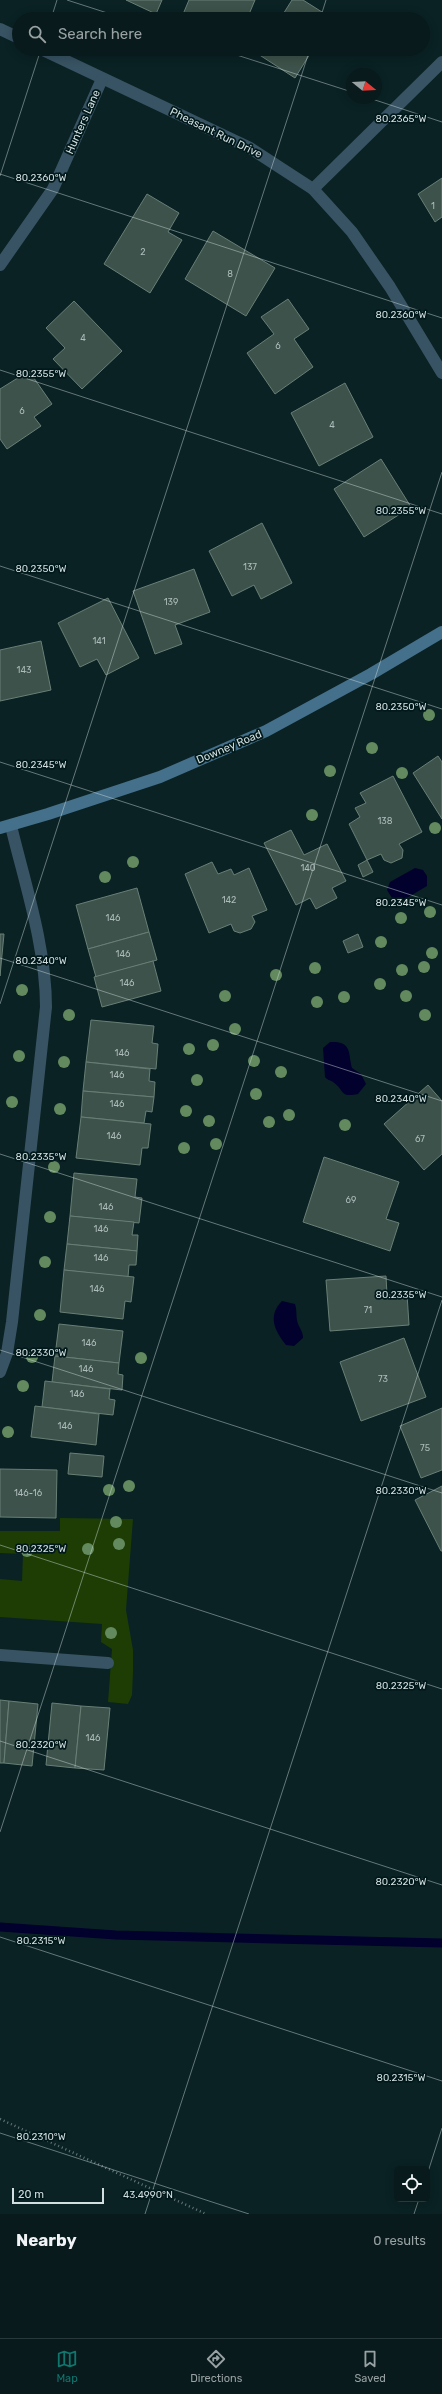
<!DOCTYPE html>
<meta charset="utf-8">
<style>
:root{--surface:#081a1b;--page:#162728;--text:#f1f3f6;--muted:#98a1a3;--line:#29383a;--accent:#0f766e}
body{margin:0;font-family:Rubik,sans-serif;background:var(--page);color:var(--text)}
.controls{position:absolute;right:12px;bottom:12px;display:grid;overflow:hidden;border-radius:6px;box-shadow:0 2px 10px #0003}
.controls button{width:36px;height:36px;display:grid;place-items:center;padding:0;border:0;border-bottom:1px solid var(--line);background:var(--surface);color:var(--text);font:20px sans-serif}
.compass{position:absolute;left:346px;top:68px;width:36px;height:36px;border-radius:50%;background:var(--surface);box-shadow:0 2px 10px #0003;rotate:108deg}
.scale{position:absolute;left:12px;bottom:10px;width:92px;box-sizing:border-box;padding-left:4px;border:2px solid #d2dfe0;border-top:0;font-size:11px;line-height:14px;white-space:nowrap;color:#d2dfe0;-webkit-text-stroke:3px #02191b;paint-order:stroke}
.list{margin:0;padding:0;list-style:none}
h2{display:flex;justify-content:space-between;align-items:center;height:52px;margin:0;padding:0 16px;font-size:17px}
h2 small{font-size:13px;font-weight:400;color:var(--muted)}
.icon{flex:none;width:22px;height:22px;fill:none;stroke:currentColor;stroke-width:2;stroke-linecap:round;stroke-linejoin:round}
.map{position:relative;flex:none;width:442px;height:2214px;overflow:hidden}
.search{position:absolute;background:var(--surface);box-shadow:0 2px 10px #0003;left:12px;right:12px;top:12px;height:44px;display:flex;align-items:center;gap:10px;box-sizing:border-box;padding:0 14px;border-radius:22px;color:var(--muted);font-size:15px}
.sheet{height:124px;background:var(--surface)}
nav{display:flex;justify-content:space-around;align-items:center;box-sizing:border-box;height:56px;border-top:1px solid var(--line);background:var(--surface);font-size:11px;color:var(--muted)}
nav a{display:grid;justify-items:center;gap:2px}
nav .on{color:var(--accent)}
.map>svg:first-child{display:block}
</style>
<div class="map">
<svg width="442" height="2214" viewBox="0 0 442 2214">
<rect width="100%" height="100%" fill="#0a2224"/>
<path fill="#1d3d05" d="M60,1518L133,1519L126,1610L133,1650V1672L132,1695L128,1704L108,1702L112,1649L101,1642L102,1624L0,1617V1579L22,1581L23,1554L0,1553V1531H60Z"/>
<g fill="#02002d">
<path d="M415,868L423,870L427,876V886L400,902L392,898L387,890L390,882Z"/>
<path d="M330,1042C352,1041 348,1052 352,1068L361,1074L366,1084L358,1094C339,1098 345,1090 333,1082C330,1080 327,1080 325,1077L323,1048Z"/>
<path d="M282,1301L295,1304C297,1311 296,1314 297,1320C298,1327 303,1330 303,1338L294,1346L286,1345C275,1331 267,1316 282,1301Z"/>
</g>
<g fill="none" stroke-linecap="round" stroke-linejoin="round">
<path stroke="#02002d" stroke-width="9" d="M0,1927L116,1935L442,1943"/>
</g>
<g fill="#3d524a" stroke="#687f76">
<path d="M126,0H162L156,14Z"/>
<path d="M189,0H255L247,19H181Z"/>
<path d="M292,0H303L333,19H280Z"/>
<path d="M261,49H313L295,78L258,54Z"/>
<path d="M442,178V217L435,222L418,194Z"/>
<path d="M147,194L179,213L168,232L182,240L150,293L104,264Z"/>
<path d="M213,231L275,268L246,316L185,279Z"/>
<path d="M288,299L309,329L294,339L313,367L275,394L247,353L274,334L261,317Z"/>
<path d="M74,301L122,351L82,389L53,359L65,348L46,328Z"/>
<path d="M29,371L52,404L34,417L41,426L7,449L0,439V389Z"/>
<path d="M345,383L373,437L319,466L291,413Z"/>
<path d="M381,459L411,507L364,537L334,489Z"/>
<path d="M262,523L292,583L261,599L254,585L232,596L209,551Z"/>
<path d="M194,569L210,612L175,625L182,644L155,654L133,591Z"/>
<path d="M108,598L139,658L106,675L97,659L80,667L58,623Z"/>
<path d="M41,641L51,690L0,701V650Z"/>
<path d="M438,756L442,762V819L413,773Z"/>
<path d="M393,776L422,832L399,844L403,850L402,858L391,863L384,860L381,854L367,860L349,824L360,817L355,808L366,803L360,793Z"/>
<path d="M291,830L304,855L327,844L346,881L332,888L337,898L316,909L310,898L296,905L264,843Z"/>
<path d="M367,860L373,872L363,877L358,865Z"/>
<path d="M212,862L218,874L231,869L234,875L249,868L267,910L252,916L255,922L251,929L240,933L234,931L231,924L209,933L185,874Z"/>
<path d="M137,888L149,932L88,949L76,905Z"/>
<path d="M149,932L157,960L96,977L88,949Z"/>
<path d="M0,934H4L0,976Z"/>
<path d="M358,934L363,947L348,953L343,941Z"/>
<path d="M153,961L161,991L102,1007L94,977Z"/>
<path d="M91,1020L154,1026L152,1043L158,1044L156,1069L86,1062Z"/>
<path d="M86,1062L150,1069L149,1081L155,1082L154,1097L83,1091Z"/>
<path d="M428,1085L442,1101V1154L424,1170L384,1124Z"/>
<path d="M83,1091L154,1097L152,1112L146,1111L144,1123L81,1117Z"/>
<path d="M81,1117L151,1124L148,1148H142L140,1165L76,1158Z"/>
<path d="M324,1157L399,1182L386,1219L399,1223L390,1251L303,1222Z"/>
<path d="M74,1173L137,1179L135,1197L142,1198L139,1223L70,1216Z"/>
<path d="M70,1216L134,1222L132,1235H138L137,1251L67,1244Z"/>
<path d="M67,1244L137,1251L136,1265H129L128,1277L64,1270Z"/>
<path d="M64,1270L134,1277L131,1302L125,1301L123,1319L60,1312Z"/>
<path d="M386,1276L387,1295L407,1294L409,1325L330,1331L326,1280Z"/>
<path d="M59,1324L123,1331L119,1363L55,1356Z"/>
<path d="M404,1338L426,1397L361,1421L340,1362Z"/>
<path d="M55,1356L119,1363L118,1374L123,1375L122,1390L52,1382Z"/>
<path d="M45,1381L110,1389L109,1399L115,1400L113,1415L42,1407Z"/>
<path d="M35,1406L99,1414L96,1445L31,1437Z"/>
<path d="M442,1408V1470L421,1478L400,1426Z"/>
<path d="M70,1453L104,1456L102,1477L68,1474Z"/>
<path d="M0,1469L57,1470L56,1518L0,1517Z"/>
<path d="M442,1486V1551H441L415,1500Z"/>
<path d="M0,1700L9,1701L4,1763H0Z"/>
<path d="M9,1701L38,1704L32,1766L4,1763Z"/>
<path d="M52,1703L81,1706L75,1768L46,1765Z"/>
<path d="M81,1706L110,1708L104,1770L75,1768Z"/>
</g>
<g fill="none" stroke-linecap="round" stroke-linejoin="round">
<path stroke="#66797a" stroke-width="2.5" stroke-dasharray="1 3" stroke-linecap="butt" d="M0,2119L206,2214"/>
<g stroke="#385363" stroke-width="12">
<path d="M0,1372L7,1353L12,1322L46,1007C46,947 25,884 11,826"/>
<path d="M0,1655L108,1663"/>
</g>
<g stroke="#385363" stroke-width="12">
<path d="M0,29L19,38"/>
<path d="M41,49L250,148L313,189L352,232L390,287L442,373"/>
<path d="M313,189L442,62"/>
<path d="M0,265L53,189L102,79"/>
</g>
<path stroke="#44708b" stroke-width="12" d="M0,828L48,814L160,777L266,731L371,674L442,632"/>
</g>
<g fill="#628a5e">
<circle cx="429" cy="715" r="6"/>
<circle cx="372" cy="748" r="6"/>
<circle cx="330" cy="771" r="6"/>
<circle cx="402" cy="773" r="6"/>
<circle cx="312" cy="815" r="6"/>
<circle cx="435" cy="828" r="6"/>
<circle cx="133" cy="862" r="6"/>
<circle cx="105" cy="877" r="6"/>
<circle cx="430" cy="912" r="6"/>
<circle cx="401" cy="918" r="6"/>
<circle cx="381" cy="942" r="6"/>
<circle cx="432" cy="953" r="6"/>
<circle cx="424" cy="967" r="6"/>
<circle cx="315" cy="968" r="6"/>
<circle cx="402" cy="970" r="6"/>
<circle cx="276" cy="975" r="6"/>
<circle cx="380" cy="984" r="6"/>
<circle cx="22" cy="990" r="6"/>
<circle cx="225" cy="996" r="6"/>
<circle cx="406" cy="996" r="6"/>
<circle cx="344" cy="997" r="6"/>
<circle cx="317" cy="1002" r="6"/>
<circle cx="69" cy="1015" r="6"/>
<circle cx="425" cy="1015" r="6"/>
<circle cx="235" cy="1029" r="6"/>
<circle cx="213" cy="1045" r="6"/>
<circle cx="189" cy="1049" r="6"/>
<circle cx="19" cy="1056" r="6"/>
<circle cx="254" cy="1061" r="6"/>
<circle cx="64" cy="1062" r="6"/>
<circle cx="281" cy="1072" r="6"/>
<circle cx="197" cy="1080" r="6"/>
<circle cx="256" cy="1094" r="6"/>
<circle cx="12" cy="1102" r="6"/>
<circle cx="60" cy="1109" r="6"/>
<circle cx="186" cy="1111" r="6"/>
<circle cx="289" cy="1115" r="6"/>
<circle cx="209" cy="1121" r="6"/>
<circle cx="269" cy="1122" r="6"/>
<circle cx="345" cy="1125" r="6"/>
<circle cx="216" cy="1144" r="6"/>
<circle cx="184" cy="1148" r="6"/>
<circle cx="54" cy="1167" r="6"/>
<circle cx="50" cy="1217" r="6"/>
<circle cx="45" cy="1262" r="6"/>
<circle cx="40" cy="1315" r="6"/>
<circle cx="32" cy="1357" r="6"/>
<circle cx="141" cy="1358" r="6"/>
<circle cx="23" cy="1386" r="6"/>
<circle cx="8" cy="1432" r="6"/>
<circle cx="129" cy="1486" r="6"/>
<circle cx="109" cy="1490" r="6"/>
<circle cx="116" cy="1522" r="6"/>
<circle cx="119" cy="1544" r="6"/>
<circle cx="88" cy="1549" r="6"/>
<circle cx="27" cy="1551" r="6"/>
<circle cx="111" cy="1633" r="6"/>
</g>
<path fill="none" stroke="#d2dfe0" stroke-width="1" stroke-opacity="0.45" d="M67,0L126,19M51,19L57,0M320,19L326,0M218,49L352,92M369,98L442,122M0,174L442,318M0,176L41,49M0,370L442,514M0,566L442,709M0,762L442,905M0,958L442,1101M0,1004L310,49M0,1154L442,1297M0,1350L442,1493M0,1545L442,1689M0,1741L442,1885M0,1832L442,472M0,1937L442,2081M0,2133L249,2214M427,2175L442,2128M145,2214L442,1300M414,2214L419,2199"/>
<g text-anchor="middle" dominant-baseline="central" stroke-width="3.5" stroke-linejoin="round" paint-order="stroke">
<g font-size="9" fill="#adbcba">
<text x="433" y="206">1</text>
<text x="143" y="252">2</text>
<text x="230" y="274">8</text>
<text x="83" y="338">4</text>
<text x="278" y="346">6</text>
<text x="22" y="411">6</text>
<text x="332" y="425">4</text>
<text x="250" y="567">137</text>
<text x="171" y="602">139</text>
<text x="99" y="641">141</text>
<text x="24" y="670">143</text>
<text x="385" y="821">138</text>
<text x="308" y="868">140</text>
<text x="229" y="900">142</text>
<text x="113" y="918">146</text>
<text x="123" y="954">146</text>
<text x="127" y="983">146</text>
<text x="122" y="1053">146</text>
<text x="117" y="1075">146</text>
<text x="117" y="1104">146</text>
<text x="114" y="1136">146</text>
<text x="420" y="1139">67</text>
<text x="351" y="1200">69</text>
<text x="106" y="1207">146</text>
<text x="101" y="1229">146</text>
<text x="101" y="1258">146</text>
<text x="97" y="1289">146</text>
<text x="368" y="1310">71</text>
<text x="89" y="1343">146</text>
<text x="86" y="1369">146</text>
<text x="383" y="1379">73</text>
<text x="77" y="1394">146</text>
<text x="65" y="1426">146</text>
<text x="425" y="1448">75</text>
<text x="28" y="1493">146-16</text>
<text x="93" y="1738">146</text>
</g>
<g font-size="11" fill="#d2dfe0" stroke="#02191b">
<text transform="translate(83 122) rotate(-66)">Hunters Lane</text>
<text transform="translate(216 133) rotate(26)">Pheasant Run Drive</text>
<text transform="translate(229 747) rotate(-23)">Downey Road</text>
</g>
</g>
<g font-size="10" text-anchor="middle" fill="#d2dfe0" stroke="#02191b" stroke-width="3.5" stroke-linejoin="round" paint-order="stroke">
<text x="401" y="122">80.2365°W</text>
<text x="41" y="181">80.2360°W</text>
<text x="401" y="318">80.2360°W</text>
<text x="41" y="377">80.2355°W</text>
<text x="401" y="514">80.2355°W</text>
<text x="41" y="572">80.2350°W</text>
<text x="401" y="710">80.2350°W</text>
<text x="41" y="768">80.2345°W</text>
<text x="401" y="906">80.2345°W</text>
<text x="41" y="964">80.2340°W</text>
<text x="401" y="1102">80.2340°W</text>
<text x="41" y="1160">80.2335°W</text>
<text x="401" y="1298">80.2335°W</text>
<text x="41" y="1356">80.2330°W</text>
<text x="401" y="1494">80.2330°W</text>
<text x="41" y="1552">80.2325°W</text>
<text x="401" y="1689">80.2325°W</text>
<text x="41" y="1748">80.2320°W</text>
<text x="401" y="1885">80.2320°W</text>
<text x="41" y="1944">80.2315°W</text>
<text x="401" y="2081">80.2315°W</text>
<text x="41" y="2140">80.2310°W</text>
<text x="148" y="2198">43.4990°N</text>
</g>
</svg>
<div class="controls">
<button><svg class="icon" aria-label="locate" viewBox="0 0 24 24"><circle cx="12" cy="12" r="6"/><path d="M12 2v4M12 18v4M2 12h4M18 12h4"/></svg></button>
</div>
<svg class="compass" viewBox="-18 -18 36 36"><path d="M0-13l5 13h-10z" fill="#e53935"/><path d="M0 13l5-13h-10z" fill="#98a1a3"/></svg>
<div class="scale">20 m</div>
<div class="search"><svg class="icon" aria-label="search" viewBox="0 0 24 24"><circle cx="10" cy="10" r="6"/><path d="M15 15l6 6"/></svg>Search here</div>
</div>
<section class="sheet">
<h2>Nearby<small>0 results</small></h2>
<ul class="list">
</ul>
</section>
<nav>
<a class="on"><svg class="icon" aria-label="map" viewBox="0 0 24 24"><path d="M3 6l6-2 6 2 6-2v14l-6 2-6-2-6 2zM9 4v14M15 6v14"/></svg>Map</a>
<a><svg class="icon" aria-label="directions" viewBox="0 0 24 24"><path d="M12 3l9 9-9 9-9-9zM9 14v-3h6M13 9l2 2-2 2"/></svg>Directions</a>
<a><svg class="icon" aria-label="saved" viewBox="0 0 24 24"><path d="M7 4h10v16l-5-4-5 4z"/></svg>Saved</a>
</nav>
